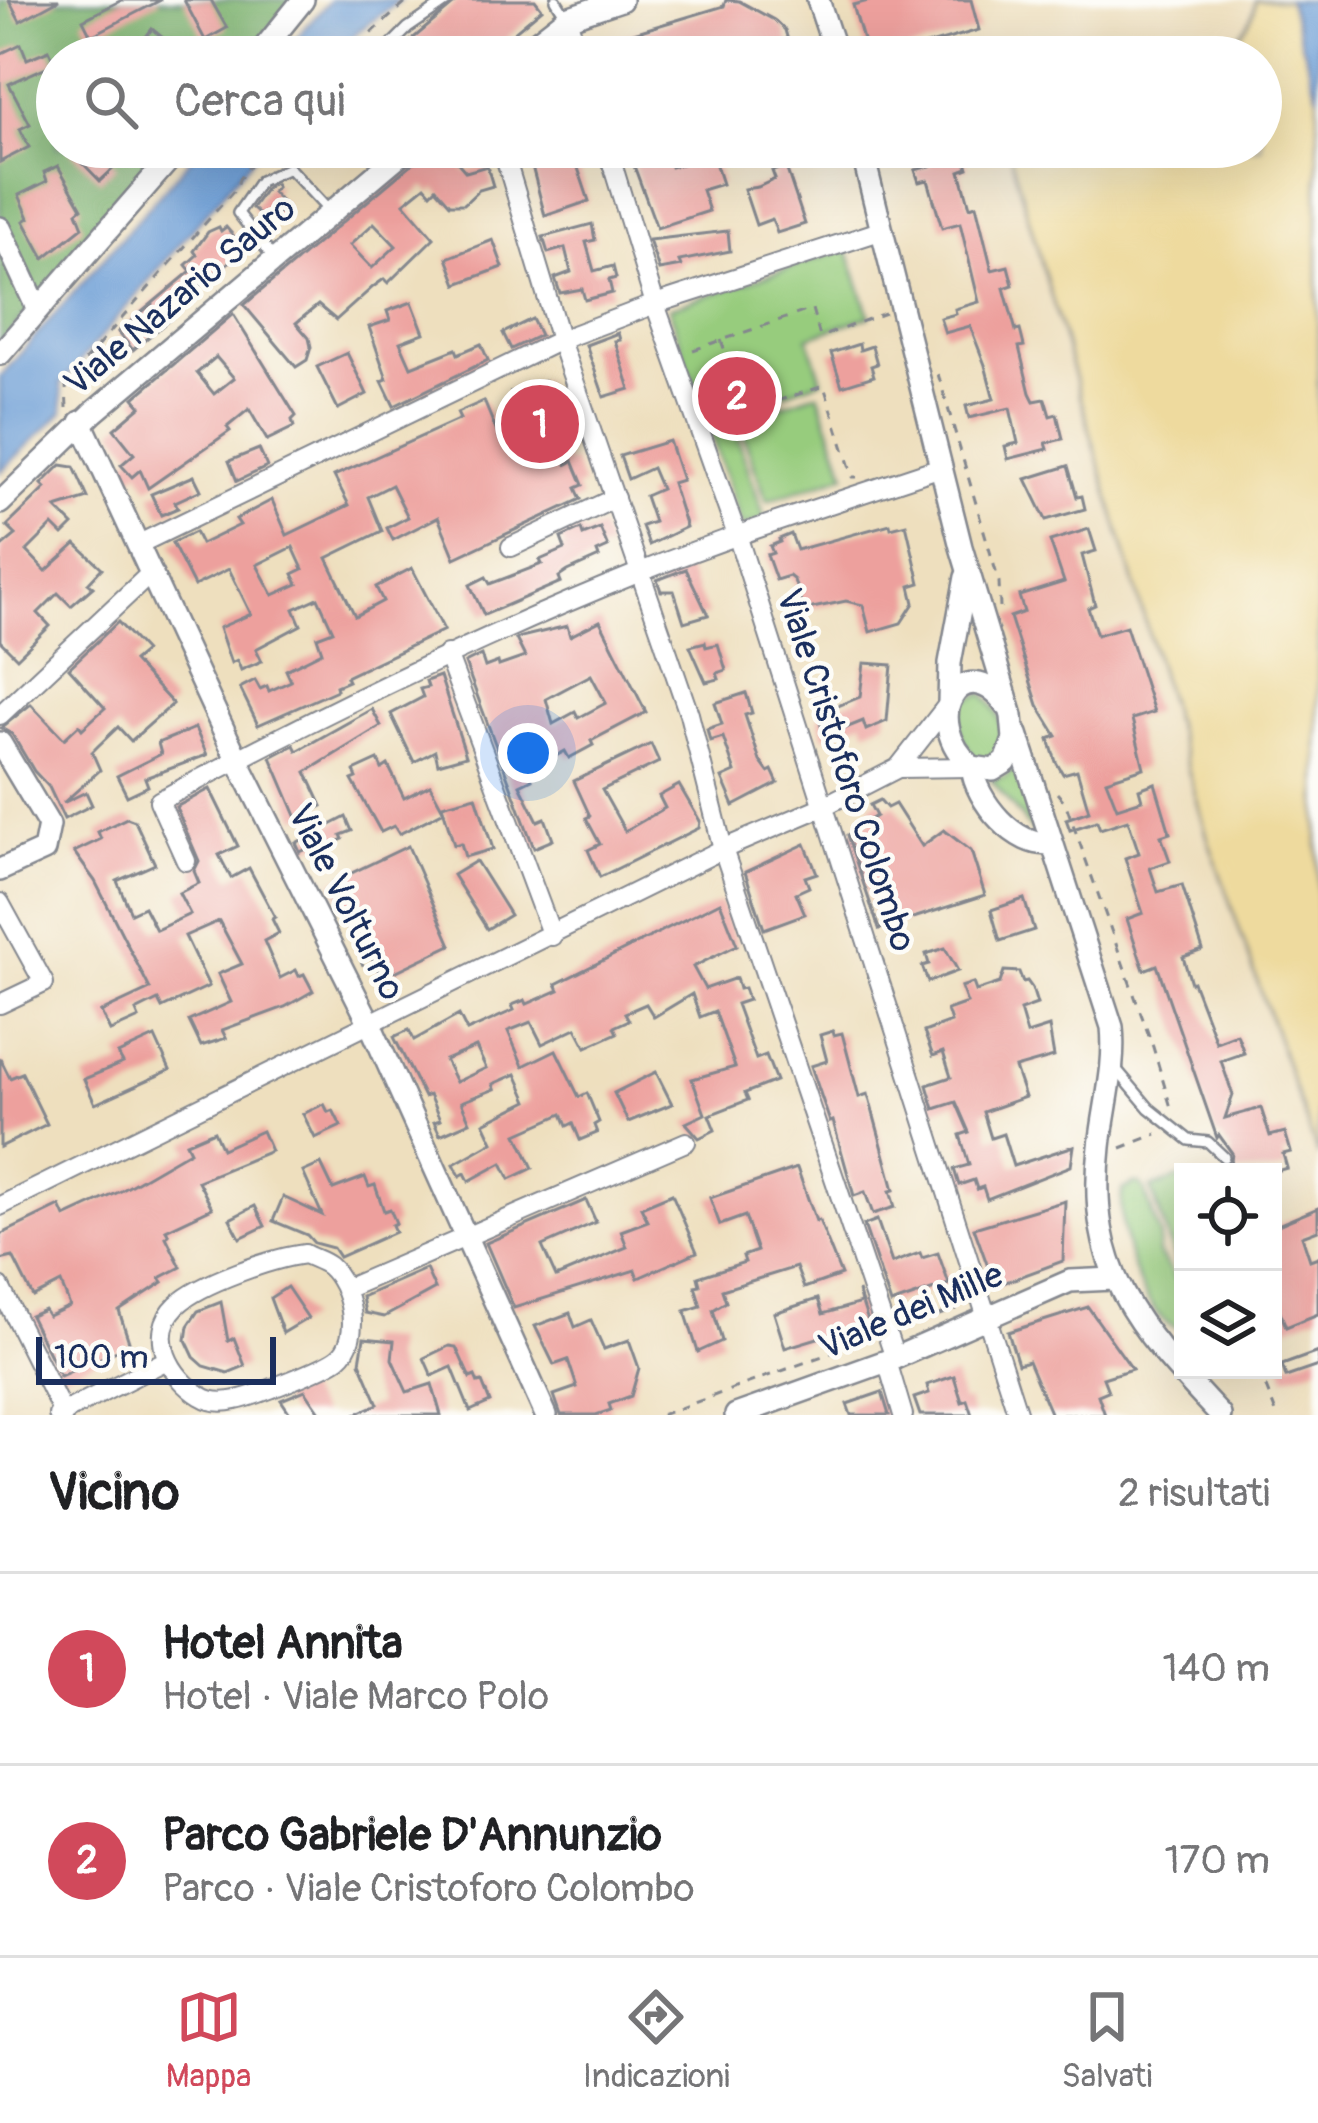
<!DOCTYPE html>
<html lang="it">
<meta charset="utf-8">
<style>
:root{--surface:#fff;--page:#f6f6f6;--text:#202124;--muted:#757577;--line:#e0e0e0;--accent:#d1495b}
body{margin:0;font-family:Pangolin,sans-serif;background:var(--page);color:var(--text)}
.controls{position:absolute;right:36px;bottom:36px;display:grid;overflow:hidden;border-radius:0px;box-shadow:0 12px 48px #0002}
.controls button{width:108px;height:108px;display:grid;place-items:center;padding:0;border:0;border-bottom:3px solid var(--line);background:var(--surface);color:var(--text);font:60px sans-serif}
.scale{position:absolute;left:36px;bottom:30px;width:240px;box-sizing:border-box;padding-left:12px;border:6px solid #1b2f5e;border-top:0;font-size:33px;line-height:42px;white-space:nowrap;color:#1b2f5e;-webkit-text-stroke:9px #fdfcf7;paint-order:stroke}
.you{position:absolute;left:528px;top:753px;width:42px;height:42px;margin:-30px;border:9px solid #fff;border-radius:50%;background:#1a73e8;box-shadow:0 0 0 18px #1a73e833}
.badge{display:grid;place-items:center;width:78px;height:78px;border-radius:50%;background:var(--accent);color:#fff;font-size:39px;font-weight:700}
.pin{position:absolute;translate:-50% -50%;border:6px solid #fff;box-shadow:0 3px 12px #0006}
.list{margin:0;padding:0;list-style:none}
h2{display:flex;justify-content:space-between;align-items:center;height:156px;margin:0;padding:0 48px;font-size:51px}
h2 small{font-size:39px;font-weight:400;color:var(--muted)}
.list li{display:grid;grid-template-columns:78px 1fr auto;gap:36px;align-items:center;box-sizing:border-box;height:192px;padding:0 48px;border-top:3px solid var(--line)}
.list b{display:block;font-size:45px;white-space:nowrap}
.list p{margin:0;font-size:39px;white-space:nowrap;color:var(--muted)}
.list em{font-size:39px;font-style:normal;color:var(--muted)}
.icon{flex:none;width:66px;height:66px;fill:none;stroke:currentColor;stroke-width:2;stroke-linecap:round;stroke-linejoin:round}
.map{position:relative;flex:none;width:1318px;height:1415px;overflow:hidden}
.search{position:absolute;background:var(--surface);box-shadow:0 12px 48px #0002;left:36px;right:36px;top:36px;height:132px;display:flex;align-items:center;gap:30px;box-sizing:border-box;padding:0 42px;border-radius:66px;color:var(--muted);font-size:45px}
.sheet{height:540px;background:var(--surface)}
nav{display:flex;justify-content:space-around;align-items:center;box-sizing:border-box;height:168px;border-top:3px solid var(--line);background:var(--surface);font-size:33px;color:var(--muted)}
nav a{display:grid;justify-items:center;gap:6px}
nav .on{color:var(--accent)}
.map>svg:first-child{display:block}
</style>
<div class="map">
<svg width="1318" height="1415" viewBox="0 0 1318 1415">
<rect width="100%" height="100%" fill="#fdfcf7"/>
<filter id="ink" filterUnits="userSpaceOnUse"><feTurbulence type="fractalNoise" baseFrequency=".00833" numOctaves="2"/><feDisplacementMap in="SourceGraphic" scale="24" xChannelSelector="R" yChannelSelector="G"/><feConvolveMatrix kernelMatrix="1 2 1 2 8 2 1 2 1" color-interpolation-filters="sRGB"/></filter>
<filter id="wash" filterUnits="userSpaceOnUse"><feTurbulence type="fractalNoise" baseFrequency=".004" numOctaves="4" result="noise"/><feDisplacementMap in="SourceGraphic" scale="48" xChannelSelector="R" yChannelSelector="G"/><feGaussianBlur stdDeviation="2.7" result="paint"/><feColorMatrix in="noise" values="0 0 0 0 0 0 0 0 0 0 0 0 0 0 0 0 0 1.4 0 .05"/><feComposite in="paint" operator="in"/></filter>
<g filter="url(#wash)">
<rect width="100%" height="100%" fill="#eedfbe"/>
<g fill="#97cc7d" stroke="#597e6e" stroke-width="3">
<path d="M847,249L870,316L808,337L822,380L729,412L765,519L742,527L669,308Z"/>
<path d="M818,393L846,474L767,501L738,420Z"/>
<path d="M983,693C999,712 1007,727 1001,752L979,762C962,744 955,725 961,701Z"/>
<path d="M1017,765L1042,836L1038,838L991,780L1005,777Z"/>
<path d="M1183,1177V1282L1151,1188Z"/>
<path d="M1137,1183L1143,1187L1160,1236L1158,1253C1175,1275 1189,1299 1180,1328C1141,1322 1114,1223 1123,1189Z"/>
</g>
<path fill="#79b06c" stroke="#4a7065" stroke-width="3" d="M0,0H296L247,57H57V147H170L0,344Z"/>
<path fill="#eeda9e" stroke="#84847e" stroke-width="3" d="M1255,0H1288L1318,96V1156L1208,839L1008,147H1261V57H1176C1213,46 1251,46 1255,0Z"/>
<g fill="#6b9cd5" stroke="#43669a" stroke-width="3">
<path d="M330,0H400L357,32L336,57H280Z"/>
<path d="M1288,0H1318V96Z"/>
<path d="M201,147H262L61,384L63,412L0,472V377Z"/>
</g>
<g id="blocks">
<g fill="#eda09d" fill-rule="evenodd">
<path d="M9,0H59L20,21Z"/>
<path d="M122,0H161L91,36L83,20Z"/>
<path d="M184,0H211L227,28L205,40Z"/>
<path d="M459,0H535L542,9L484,57H399L413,45L410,41Z"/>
<path d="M726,0L739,1L774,20L785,30L793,57H604L600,46L617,38L724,6Z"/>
<path d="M872,0H971L979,30L885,57H868L853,5Z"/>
<path d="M152,29L168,42L171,39L194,57H130Z"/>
<path d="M21,44L27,59L49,50L55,63L9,84L30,124L20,129L29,147L0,162V54Z"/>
<path d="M67,147H98L116,166L100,181Z"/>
<path d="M424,147H444L466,172L487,166L493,186L479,190L464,204H450L436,188L431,193L425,186L404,203L434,238L388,283L384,279L373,287L336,320L318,305L296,323L309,338L311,347L307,360L296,367L244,305L419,158ZM374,223L396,246L372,268L350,245Z"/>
<path d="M527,147H571L589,201L545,216Z"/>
<path d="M627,147H664L671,167L713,156L722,184L702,190L709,211L657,228Z"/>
<path d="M924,147H962L968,168L960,171L970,207L976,205L992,270L1008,266L1013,285L1004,288L1016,331L1020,330L1024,346L1019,347L1030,393L1034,401L1045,399L1050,416L1057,414L1063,439L1046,443L1048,449L1008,459L1005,446L1018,443L1010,408L969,418L966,406L994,399L985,365L970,326L945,333L940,318L956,314L955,309L979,302L960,223L942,228L928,180L919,182L915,170L930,166Z"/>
<path d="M58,166L82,208L77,212L83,227L44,258L24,221L29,218L19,195L47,181L44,172Z"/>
<path d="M786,167L805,224L777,233L772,219L756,225L744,189L758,187L775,179L772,171Z"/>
<path d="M275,184L277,187L272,192L286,207L268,223L252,208L266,188Z"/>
<path d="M592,224L595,240L586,242L594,271L613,266L616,278L609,280L612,293L585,300L582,289L560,293L555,278L571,272L565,248L548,253L543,237Z"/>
<path d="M219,227L221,231L226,227L245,249L189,295L193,300L133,350L118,332L191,271L186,265L197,255L194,251L208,232Z"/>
<path d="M728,231L730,251L679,261L681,266L659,270L649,240Z"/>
<path d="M493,240L503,267L457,284L447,258Z"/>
<path d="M412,302L424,333L400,342L411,367L456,349L458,354L481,344L488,360L394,406L382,381L387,379L369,327L390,320L387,311Z"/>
<path d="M233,314L296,416L292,420L294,427L267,440L249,409L227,427L230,431L148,488L140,470L132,477L121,465L134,454L114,429L141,406L134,398ZM216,357L234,378L214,394L197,373Z"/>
<path d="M532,319L540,335L511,349L503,333Z"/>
<path d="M618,333L620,340L615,341L630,389L604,397L586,345Z"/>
<path d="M859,344L860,350L872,346L877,364L871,366L874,376L842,386L831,353Z"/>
<path d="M347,353L367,394L338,409L317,367Z"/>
<path d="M544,381L567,464L573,461L583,485L576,488L581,499L455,558L438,517L393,540L387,528L408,517L392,485L368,497L382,531L327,558L355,616L383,601L376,587L412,568L444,630L346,677L348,681L336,686L337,690L258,725L240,688L255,680L260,689L267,686L269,691L291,681L286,670L322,652L317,637L333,631L318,598L294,609L301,625L256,649L262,661L241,670L237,660L231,663L219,628L251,614L229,569L194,586L172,543L195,532L201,544L240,525L236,519L272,500L287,535L349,505L334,476L460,419L457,413L484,401L501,442L529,433L511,392ZM293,547L303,569L293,574L298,584L273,595L257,565Z"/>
<path d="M669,441L682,480L672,483L686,527L649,545L642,526L654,522L645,496L661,489L652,468L628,479L620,456Z"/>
<path d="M259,449L267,467L237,481L229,461Z"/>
<path d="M61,465L74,467L88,498L56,508L73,525L63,535L53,525L27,551L46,571L76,544L102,568L88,583L93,587L71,606L58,593L38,613L50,626L17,658L0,641V548L16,535L7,526L46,488L42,484Z"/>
<path d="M1068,466L1077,497L1082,496L1085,509L1046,520L1026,479Z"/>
<path d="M194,476L201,490L175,502L178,508L161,515L151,494Z"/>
<path d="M890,524L891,528L906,524L920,583L910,586L914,603L901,623L870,632L863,605L846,601L803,610L794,580L789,576L776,580L767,555L773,553L770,546L780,542L779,539L791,534L797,550Z"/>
<path d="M600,528L608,547L597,552L599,557L568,571L559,577L561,582L484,615L470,585L486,577L490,584L542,564L540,560L565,549L561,538L581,529L583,535Z"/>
<path d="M1089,529L1096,551L1082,555L1095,605L1088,608L1097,635L1126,626L1154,712L1132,719L1144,768L1106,780L1117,808L1142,800L1139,789L1155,783L1170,833L1161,836L1170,861L1150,868L1158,892L1182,885L1203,950L1183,957L1191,983L1193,982L1216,1042L1237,1034L1244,1053L1221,1061L1233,1095L1225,1118L1261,1108L1270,1136L1285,1132L1291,1152L1283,1154L1287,1168L1273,1172H1228L1223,1166L1231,1162L1232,1153L1219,1135L1217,1138L1157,965L1144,970L1127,919L1143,913L1125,858L1139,853L1128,820L1100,829L1097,821L1070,830L1066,819L1089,811L1077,770L1063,774L1056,762L1049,739L1057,736L1038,705L1010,617L1024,612L1019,596L1064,582L1050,541Z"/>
<path d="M686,569L708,615L684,622L674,591H661L657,580Z"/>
<path d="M600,621L646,712L591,741L593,745L569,758L565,751L529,771L532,779L520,785L538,821L545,818L553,840L534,848L465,663L481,655L485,667L498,662L499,666L525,657L516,639L521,637L567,626L570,636ZM591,675L606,703L578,718L575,712L553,724L546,699Z"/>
<path d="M118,622L145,651L133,661L173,704L131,741L118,727L98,746L92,752L100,770L63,803L86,792L92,805L64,819L49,787L34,771L12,734L1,728L31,704L64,739L79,725L82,729L105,708L69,668Z"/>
<path d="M705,642L706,647L718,644L726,670L717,673L719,679L706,682L690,646Z"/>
<path d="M864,663L892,665L887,721L866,730L863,721L824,737L819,718L823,712L860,697Z"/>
<path d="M440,676L466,756L438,764L435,751L414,762L391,714L423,697L420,689L428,687L426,681Z"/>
<path d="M746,693L752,713L745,715L760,761L768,772L772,770L778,783L734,806L722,778L735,772L723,737L710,741L707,729L722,724L715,703Z"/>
<path d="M372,709L381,726L306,772L322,806L297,818L271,757L294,745L297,751Z"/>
<path d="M195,728L207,755L145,778L148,786L127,796L117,776L161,754L158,743Z"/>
<path d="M651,744L659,762L602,790L625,831L665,808L659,796L679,785L700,821L699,828L600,877L588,850L600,844L586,818L590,816L574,781Z"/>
<path d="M378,760L382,769L388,765L404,798L430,785L444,811L399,834L394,826L381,832L352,780L357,778L354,771Z"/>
<path d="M210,789L238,846L219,855L231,878L249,868L275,917L272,919L279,933L264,941L280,978L296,970L299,976L304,974L313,991L285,1007L222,1030L226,1038L201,1046L189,1021L231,1002L218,974L242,964L219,921L185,936L209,986L162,1008L158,1000L136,1011L139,1018L110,1031L101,1012L150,989L95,881L74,852L101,839L98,832L127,818L135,821L155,864L117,881L131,913L144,907L156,930L190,914L179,893L199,883L194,871L199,861L176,807Z"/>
<path d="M476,796L493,849L465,857L461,843L454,845L442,805Z"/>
<path d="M880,800L887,808L895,804L922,846L944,830L971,851L985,895L879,929L847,835L876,816L870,805Z"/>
<path d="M346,817L352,831L341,835L343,839L327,846L325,841L300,852L296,843Z"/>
<path d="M805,844L817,873L805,877L809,887L796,893L805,914L764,929L745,872Z"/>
<path d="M408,846L451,945L382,978L333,882Z"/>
<path d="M476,861L510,915L487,929L453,875Z"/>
<path d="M1024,899L1034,930L1000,941L991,910Z"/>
<path d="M720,902L737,945L693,967L705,989L736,978L739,989L744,988L748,1000L736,1004L756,1059L766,1055L776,1081L745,1093L748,1100L709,1115L715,1130L699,1138L686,1123L705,1114L692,1079L735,1067L715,1011L700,1017L692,994L654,1017L646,1004L625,1013L629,1020L614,1027L617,1033L586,1047L576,1028L542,1044L531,1022L508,1031L523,1066L556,1050L579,1097L587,1093L599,1122L594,1125L597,1133L580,1140L573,1123L567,1126L562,1114L517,1134L533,1168L510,1179L502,1163L469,1181L465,1173L460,1176L454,1164L493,1142L484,1123L528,1101L516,1074L493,1084L495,1089L461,1102L470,1122L440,1135L434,1122L440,1120L429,1095L424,1097L394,1037L409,1030L414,1040L459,1015L467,1031L514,1010L512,1005L525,1000L527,1004L559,990L556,984ZM476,1047L486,1068L456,1082L445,1060Z"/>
<path d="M945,948L958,971L928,982L922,966L929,964L926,954Z"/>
<path d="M1004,971L1019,972L1023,982L1027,981L1032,988L1037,1004L1020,1010L1027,1034L1049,1027L1054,1057L1015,1068L1025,1097L983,1112L991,1138L1003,1134L1013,1166L1074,1146L1071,1166L987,1199L983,1187L977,1189L974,1180L959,1185L954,1169L969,1165L960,1135L969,1132L956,1102L934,1109L927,1085L951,1077L943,1052L933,1056L924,1032L951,1022L947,1010L967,1003L961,987L973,983L976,991L1000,983Z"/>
<path d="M833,1031L834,1035L842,1033L859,1097L868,1094L894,1190L890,1191L895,1207L873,1214L865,1192L854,1196L833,1121L830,1122L811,1066L827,1061L820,1035Z"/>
<path d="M155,1037L170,1070L95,1104L84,1079L123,1063L118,1054Z"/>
<path d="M0,1058L10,1078L22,1073L47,1124L0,1147Z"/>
<path d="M656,1072L672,1104L628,1122L614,1093Z"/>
<path d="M324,1104L328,1112L333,1110L341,1126L315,1138L303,1114Z"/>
<path d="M214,1131L222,1149L262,1131L271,1151L198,1181L212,1208L166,1230L169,1235L166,1237L181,1267L160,1278L163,1282L119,1311L130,1345L60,1376L30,1316L44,1310L48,1316L70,1306L61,1283L33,1297L13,1257L0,1260V1235L60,1206L65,1217L121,1191L190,1151L186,1143Z"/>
<path d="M321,1164L333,1189L365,1177L369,1187L375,1185L384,1211L390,1209L396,1223L392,1225L395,1232L339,1257L333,1248L314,1243L307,1235L273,1221L283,1197L322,1215L303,1172Z"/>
<path d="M797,1168L816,1221L819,1220L841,1275L804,1288L796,1267L722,1290L726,1302L713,1310L722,1341L698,1352L685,1311L701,1306L695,1286L700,1285L698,1277L745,1262L743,1256L757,1251L745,1216L720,1225L710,1198Z"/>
<path d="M672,1194L697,1252L638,1278L635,1270L514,1308L486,1243L586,1200L596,1222L542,1246L556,1277L627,1247L621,1231L648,1221L641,1207Z"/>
<path d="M1065,1201L1063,1261L995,1286L974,1228Z"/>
<path d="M255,1206L265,1226L240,1238L230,1219Z"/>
<path d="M1318,1208V1230L1302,1236L1310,1260L1318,1257V1314L1286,1327L1273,1293V1227Z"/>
<path d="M877,1220L892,1263L920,1253L922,1258L938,1253L949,1284L891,1304L864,1225Z"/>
<path d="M426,1269L435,1289L384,1317L365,1313L362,1297Z"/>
<path d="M287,1287L308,1318L283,1333L270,1298Z"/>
<path d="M858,1291L871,1330L846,1338L844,1330L785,1348L774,1313L818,1299L823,1314L861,1303Z"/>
<path d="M221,1302L228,1341L234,1338L245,1366L228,1373L204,1366L194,1357L186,1340L188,1326L198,1311Z"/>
<path d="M1088,1307L1132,1369L1103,1378L1108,1391L1098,1395L1105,1415H1051L1028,1361L1018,1364L1008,1332Z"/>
<path d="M570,1313L575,1327L591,1320L604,1349L629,1340L639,1368L631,1396L609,1404L611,1410L596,1415H561L554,1395L577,1387L568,1360L554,1365L535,1326Z"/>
<path d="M364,1338L394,1341L392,1359L407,1392L432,1384L441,1415H353L378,1404L360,1362Z"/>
<path d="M449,1346L456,1347L470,1378L475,1376L478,1383L482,1382L490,1402L470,1411L452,1367L432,1376L424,1358Z"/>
<path d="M1318,1352V1366L1286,1377L1282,1365Z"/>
<path d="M954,1376L962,1402L967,1400L972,1415H920L914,1398L929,1393L927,1385Z"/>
<path d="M305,1390L322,1415H291L281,1400Z"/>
<path d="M882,1392L889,1415H851L847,1404Z"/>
</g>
</g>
</g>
<g filter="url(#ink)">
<use href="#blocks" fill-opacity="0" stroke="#84878e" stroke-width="3"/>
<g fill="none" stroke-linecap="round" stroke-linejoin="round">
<defs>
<g id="service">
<path d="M556,0L567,18"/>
<path d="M379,57L408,28L449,0"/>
<path d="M372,147L388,165"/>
<path d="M275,260L238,213L260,181L289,168L331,213"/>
<path d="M1117,1070L1149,1108L1189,1140L1208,1142L1224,1157"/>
</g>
<g id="minor">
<path d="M567,18L579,57"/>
<path d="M502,147L560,340L689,714L723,849L895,1358"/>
<path d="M607,147L655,304L738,538L1018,1415"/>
<path d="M139,544L560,340L655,304L880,231"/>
<path d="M511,547L615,498"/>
<path d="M447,654L552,936"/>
<path d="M0,715L152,572"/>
<path d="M898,768L972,767"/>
<path d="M186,861L159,801C315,717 474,639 638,573C737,533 840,501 941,467"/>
<path d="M0,903L44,983L0,1004"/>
<path d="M0,1206L723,849L822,807L898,768L949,703"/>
<path d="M305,1254C312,1258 323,1261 329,1266C351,1285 363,1338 338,1358C325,1368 253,1397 236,1400C223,1403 212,1403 201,1396C171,1378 146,1335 177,1305C200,1283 273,1258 305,1254Z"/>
<path d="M0,1287L64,1415"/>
<path d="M345,1289L686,1142"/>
<path d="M887,1361L903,1415"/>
<path d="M58,1415L165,1361"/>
</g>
<g id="tertiary">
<path d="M818,0L837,57"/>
<path d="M257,57L303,0"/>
<path d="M517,57L567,18L621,0"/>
<path d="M861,147L961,547L1012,716L1014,739L1006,762L993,770L972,767C918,719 963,646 1007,706"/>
<path d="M0,228L38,310"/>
<path d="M0,354L180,147"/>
<path d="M81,422L237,759L370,1024L546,1415"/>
<path d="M0,503L94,412L409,147"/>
<path d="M949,703L950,663L966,577"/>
<path d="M1017,734L1112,1027C1116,1069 1104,1106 1100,1147C1086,1274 1140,1329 1220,1415"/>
<path d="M0,743L49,825L44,850L0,870"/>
<path d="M972,767C975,800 1017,850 1052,843"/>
<path d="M736,1415L895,1358L1070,1281L1114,1279"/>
</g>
</defs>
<use href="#service" stroke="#84878e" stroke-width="14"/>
<use href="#minor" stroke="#84878e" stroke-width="22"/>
<use href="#tertiary" stroke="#84878e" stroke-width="26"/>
<g stroke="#84878e" stroke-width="3" stroke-dasharray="9 9" stroke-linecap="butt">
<path d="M946,44L950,57"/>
<path d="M943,45L946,57"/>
<path d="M344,57L409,0"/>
<path d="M721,340L746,411L824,386L853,477H857"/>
<path d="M693,350L812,309L820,337L885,313"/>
<path d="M938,374L999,582L1000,608"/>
<path d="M67,408L66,386L75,372L237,187L239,179L265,147"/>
<path d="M1057,793L1065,802L1153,1047L1172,1111"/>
<path d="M334,912L342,916L365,970"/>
<path d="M1121,1148L1157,1134"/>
<path d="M904,1327L957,1309"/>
<path d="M1259,1370L1277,1415"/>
<path d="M661,1415L872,1338"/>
</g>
<use href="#service" stroke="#fff" stroke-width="9"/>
<use href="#minor" stroke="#fff" stroke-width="18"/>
<use href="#tertiary" stroke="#fff" stroke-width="21"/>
</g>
</g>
<g text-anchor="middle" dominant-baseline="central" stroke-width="9" stroke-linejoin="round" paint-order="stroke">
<g font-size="36" fill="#1b2f5e" stroke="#fdfcf7">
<text transform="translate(180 296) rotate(-40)">Viale Nazario Sauro</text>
<text transform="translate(846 770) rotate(72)">Viale Cristoforo Colombo</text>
<text transform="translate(346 902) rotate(63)">Viale Volturno</text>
<text transform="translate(911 1311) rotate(-23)">Viale dei Mille</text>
</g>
</g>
</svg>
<div class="controls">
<button><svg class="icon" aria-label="locate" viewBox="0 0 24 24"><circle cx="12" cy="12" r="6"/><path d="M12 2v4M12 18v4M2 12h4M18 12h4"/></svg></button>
<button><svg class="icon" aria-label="layers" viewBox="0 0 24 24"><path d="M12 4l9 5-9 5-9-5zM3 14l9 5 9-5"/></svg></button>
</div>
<div class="scale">100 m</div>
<div class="you"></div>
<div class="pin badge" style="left:540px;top:424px">1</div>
<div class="pin badge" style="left:737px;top:396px">2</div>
<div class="search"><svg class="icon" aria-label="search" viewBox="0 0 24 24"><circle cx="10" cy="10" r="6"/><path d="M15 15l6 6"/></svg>Cerca qui</div>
</div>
<section class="sheet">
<h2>Vicino<small>2 risultati</small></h2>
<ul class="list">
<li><span class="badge">1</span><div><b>Hotel Annita</b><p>Hotel · Viale Marco Polo</p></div><em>140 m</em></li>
<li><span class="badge">2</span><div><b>Parco Gabriele D'Annunzio</b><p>Parco · Viale Cristoforo Colombo</p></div><em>170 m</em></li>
</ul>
</section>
<nav>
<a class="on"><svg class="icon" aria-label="map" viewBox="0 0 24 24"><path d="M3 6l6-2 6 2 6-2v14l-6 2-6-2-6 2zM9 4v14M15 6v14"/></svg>Mappa</a>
<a><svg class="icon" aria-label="directions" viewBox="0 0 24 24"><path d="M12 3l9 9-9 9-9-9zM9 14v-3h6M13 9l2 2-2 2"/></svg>Indicazioni</a>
<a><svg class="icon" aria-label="saved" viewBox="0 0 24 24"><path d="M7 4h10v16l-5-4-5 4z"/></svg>Salvati</a>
</nav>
